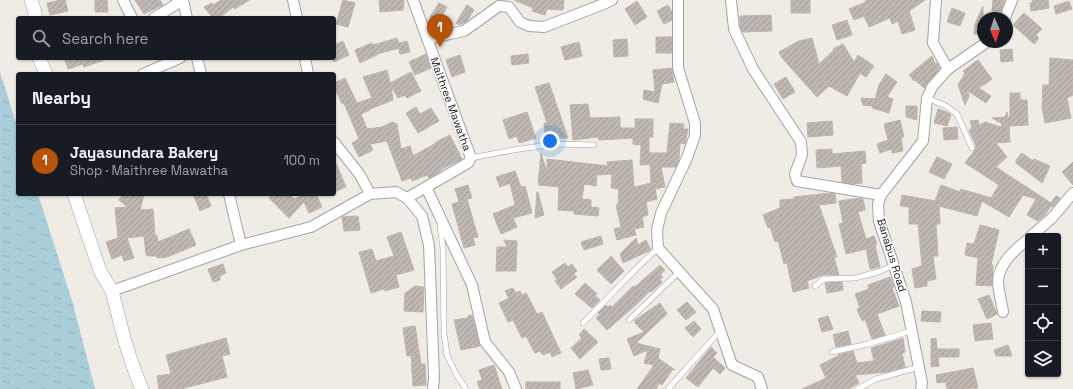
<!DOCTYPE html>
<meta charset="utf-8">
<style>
:root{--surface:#171b24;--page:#242831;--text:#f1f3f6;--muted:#9ea1a6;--line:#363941;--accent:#b45309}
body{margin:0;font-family:"Space Grotesk",sans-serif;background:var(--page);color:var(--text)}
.controls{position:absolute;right:12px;bottom:12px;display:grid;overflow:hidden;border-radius:4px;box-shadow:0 1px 3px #0004}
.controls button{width:36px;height:36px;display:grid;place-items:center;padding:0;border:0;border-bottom:1px solid var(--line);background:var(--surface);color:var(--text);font:20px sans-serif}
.compass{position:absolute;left:977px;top:12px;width:36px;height:36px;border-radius:50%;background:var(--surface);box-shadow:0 1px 3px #0004;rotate:177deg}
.you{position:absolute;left:550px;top:141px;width:14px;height:14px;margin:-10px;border:3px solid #fff;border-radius:50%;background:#1a73e8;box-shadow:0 0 0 6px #1a73e833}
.badge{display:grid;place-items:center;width:26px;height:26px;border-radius:50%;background:var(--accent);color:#fff;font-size:13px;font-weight:700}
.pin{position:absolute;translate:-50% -33px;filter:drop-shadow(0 1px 2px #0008)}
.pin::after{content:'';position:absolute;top:21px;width:14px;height:12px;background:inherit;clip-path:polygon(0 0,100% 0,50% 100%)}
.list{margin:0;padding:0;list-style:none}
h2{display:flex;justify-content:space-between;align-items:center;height:52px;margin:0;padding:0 16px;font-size:17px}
h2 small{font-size:13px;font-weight:400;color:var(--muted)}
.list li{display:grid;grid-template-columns:26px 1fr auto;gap:12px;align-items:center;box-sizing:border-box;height:72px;padding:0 16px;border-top:1px solid var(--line)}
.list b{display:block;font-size:15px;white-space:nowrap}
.list p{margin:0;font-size:13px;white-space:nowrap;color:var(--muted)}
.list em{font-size:13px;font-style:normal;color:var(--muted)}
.icon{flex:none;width:22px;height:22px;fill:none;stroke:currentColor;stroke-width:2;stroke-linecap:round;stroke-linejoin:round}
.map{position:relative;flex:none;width:1073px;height:389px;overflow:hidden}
.search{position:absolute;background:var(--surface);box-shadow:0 1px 3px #0004;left:16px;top:16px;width:320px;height:44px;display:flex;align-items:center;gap:10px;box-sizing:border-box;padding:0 14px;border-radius:4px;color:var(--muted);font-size:15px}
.panel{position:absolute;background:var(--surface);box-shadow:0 1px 3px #0004;left:16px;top:72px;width:320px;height:124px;border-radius:4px}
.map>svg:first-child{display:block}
</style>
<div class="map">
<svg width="1073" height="389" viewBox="0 0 1073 389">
<defs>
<pattern id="water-ripples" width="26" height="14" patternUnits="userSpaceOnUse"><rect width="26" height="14" fill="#a9ceda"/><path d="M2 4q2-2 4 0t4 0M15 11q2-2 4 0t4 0" fill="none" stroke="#91b0bb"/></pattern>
<pattern id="building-hatch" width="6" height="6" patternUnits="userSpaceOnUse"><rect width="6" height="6" fill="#bfb8b2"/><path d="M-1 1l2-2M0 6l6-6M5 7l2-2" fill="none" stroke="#a49e99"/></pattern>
</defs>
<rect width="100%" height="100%" fill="#efece6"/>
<path fill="url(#water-ripples)" d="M0,72L18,129V194H38L73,304L95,389H0Z"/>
<g fill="url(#building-hatch)" stroke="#c0b3a9">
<path d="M62,0H65L68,11L50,15L47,3Z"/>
<path d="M95,0H107L108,12H95Z"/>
<path d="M135,0H160L163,5L144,14Z"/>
<path d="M221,0H249L235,9L233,7L219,18H213L204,7L212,3L213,5Z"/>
<path d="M343,0L355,3L348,27L336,24Z"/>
<path d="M379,0H404L403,10L380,12Z"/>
<path d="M514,0H564L563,10L547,9L545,15L532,11L533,8Z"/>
<rect x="791" y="0" width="19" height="13"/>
<path d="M865,0H925L909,11L915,30L902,34L898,21L892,24L890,18L869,27L864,16L854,20L849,9L866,2Z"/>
<path d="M993,0H1005L1001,11H992Z"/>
<path d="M1032,0H1048L1049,8L1031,11L1030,3H1033Z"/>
<path d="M637,1L647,17L635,25L625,9Z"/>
<path d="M1069,1L1072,9L1056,14L1054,6Z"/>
<path d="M439,3L447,7L438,22L430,17Z"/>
<path d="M467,5L474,10L467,21L459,25L456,23Z"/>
<path d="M668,5L672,12V20L664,24L657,11Z"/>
<path d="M983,6V35L974,34L975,24Z"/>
<path d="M952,8L965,13L960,26L947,22Z"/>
<path d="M1024,13L1042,29L1036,35L1039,38L1034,44L1013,25Z"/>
<path d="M771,15L772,31L743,32L740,27V16Z"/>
<path d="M847,20L852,35L837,40L832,25Z"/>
<rect x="656" y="37" width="16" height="16"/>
<path d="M397,38L399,43L407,41L410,52L400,54L399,48L377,54V55L360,63L355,50L372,43L373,45Z"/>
<path d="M812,38L819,64L834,50L833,49L843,44L854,62L858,55L874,66L866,77L860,73L847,96L829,86L817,97L782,58L779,52L799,41Z"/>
<path d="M627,39L628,56L614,57L613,40Z"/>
<path d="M343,41L349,55L334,62V45Z"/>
<path d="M579,42L582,56L565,60L561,47Z"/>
<path d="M1012,49L1013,61L1001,62L1000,50Z"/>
<path d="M426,54L431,68L415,75L409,62Z"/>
<path d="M528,54L529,63L512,65L511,56Z"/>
<path d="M460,55L465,72L452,77L446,60Z"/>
<path d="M932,56L935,64L937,63L940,68L924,88L915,80L914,81L909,75Z"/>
<path d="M64,58H107V59L84,67L83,64L68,69Z"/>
<path d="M1050,58L1073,60V95L1067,98L1071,118L1045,123L1042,107L1043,85H1049Z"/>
<path d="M978,60L992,79L979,88L991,96L986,103L968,91L969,96L965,105L958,85L965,73L963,71Z"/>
<path d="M672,68L674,82L662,84L658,103L643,99L644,90L655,92L653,70Z"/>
<path d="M387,70L390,83L411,72L421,91L407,98L405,95L398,98L391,86L393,100L370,109V110L361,114L367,129L382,127L392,122L397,124L401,149L410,146L413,156L436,143V142L450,135L462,159L440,170L441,171L429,178L427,175L412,181L411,178L402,181L387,141L370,144L373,150L359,157L352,143L359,139L344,103L342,104L334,86V83L345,78L357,103L372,98L363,77Z"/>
<path d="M886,74L897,82L887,97L893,99L889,113L872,108L873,106L863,105L861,98L875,99L879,85Z"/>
<path d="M786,77L795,92L783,99L774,84Z"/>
<path d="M549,83L568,138L545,139L544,123H547L535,87Z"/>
<path d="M1010,93H1020V100H1027L1028,125L1009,126L1010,142L996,143L1007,157L996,167L1051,203L1056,196L1060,198L1053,207L1051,206L1045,215L1038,221L1027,215L1036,199L1023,195L1009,217L982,201L977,216L939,206L940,224H936L938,256H933L936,279L927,281V286L915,288L912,269L922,266L918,224H909V207L900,206L902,195L935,201L941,185L960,192L961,189L991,198L999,185L965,163L975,150L976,146L969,130L972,128L970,121L978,120L979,125L985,122L1001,127L1002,124L992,118L1005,117L1007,112L1008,117H1010Z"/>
<path d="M588,104L590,118L620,117V128H635V119H653V137H649V153H667L670,123L684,124L683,129H688L685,144L680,143L679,159L676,167H661L665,187L655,189L657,199L646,202L648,215L642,217L644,227L634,229L636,235L617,240L614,229L621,227L616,205H618L619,189L611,188L612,174L597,175L596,186L584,184L582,199L591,200V207L599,208L598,216L574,214V211L558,210L559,187L538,185L541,153L546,169L547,168V159L608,166L607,162L632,160L634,187L651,183L650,164L640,165L641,145L633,144V138L599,140L598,137L573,140L570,105Z"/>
<path d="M906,106H917V120L906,117Z"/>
<path d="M416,107L420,114L431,108L439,121L418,133L406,113Z"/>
<path d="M938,109L947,112L951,115L947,126L934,123Z"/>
<path d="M527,112L536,138L519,143L517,136L509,139L503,120Z"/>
<path d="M900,120L904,137H901L903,151L892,153V149L880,153L877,144L888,140L884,124Z"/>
<path d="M832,121L833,135L808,137L807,123Z"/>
<path d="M957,127L958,139L944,140L943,128Z"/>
<path d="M832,149V154L865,151L866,163L861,164L862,183L853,184L842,182L841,166L817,168L816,150Z"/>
<path d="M1022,153L1033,161L1034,159L1050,166L1042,183L1016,163V160Z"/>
<path d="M937,157L952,164L944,179L929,172Z"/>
<path d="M334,158L346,187L334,192Z"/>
<path d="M1073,162V185L1062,172Z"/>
<path d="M515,171L521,187L525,186L532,213L513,218L517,227L501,234L493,214L515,205L510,183L500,187L496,177Z"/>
<path d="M468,185L472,198L467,199L478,237L473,238L475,245L464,248L452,204L459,202L455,189Z"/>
<path d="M537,192H538L544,215L535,218Z"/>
<path d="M831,193L835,194L836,203L819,205L837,257H834L839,275H823L807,281L809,288L793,292L787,263L784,264L778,241L775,242L770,227L768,228L763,215L780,208V200L794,199V197Z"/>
<path d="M123,194H144L140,210L153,209L155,236L157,235L158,242L189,229L196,245L167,257L157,258V256H149L146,255L144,236L127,238L134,258L124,261L122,255L112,259L106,242L118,238L115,208L127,207L119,200Z"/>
<path d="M193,194H206L211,206L200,211Z"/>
<path d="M274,194H289L294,199L305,194H316L322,207L309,213L304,202L289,218L269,198Z"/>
<path d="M861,198L863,199L865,210L858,212L866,239L874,236L877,244L875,245L880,267L870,269L866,249L846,254L839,224L843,223L839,201Z"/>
<path d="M358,216L360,230L344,231L342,217Z"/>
<path d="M980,225L999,230L991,265H993L992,286L976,285L978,258L965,255L967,243L974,244Z"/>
<path d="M401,232L414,270L396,275L399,287L385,291L384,289L371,293L359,252L372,249L376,261L394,256L387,237Z"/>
<path d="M601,236L603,244L584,250L581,242Z"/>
<path d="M636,238L638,245L646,240L651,250L623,263L620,254Z"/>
<path d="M504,240L517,241L516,271H496L497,247H507Z"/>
<path d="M611,256L624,271L611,284L597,270Z"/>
<path d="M565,263L568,267L572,264L577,271L573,274L577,277L561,289L555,281L557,279L552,272Z"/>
<path d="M223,264L226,273L220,276V280L213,282L208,269Z"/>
<path d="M660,265L665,270L660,275L663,277L660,279L662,282L651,292L650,291L638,303L607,330L596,318L600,314L598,313L606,305L608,307L610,305L612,307L633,286L635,287Z"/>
<path d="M890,277L894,287L892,288L899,306L877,314L885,335L872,339L865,319L862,321L857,309L860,308L855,294L869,289L868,285Z"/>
<path d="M842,282L843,290L827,293L825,283Z"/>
<path d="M585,283L597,294L595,296L600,300L592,308L575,294Z"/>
<path d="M415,286L424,287L423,312L404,311L405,293Z"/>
<path d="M513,288L516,293L520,291L522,295L526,293L537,314L542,312L561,353L552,357L550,352L543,355L540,351L535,353L526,336L522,338L513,320L508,322L499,303L509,298L505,291Z"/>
<path d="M989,295L997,314L987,319L978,299Z"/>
<path d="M687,302L696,312L686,320L677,310Z"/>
<path d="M660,303L667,314L636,343L660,349L658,358L675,370L673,369L662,385L659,383L656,389H637L654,365L644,363L648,350L634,356L627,339L644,332L635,323V320Z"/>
<path d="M922,311L941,312L940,322L921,321Z"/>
<path d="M472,315L480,346L461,350L454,320L468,318V316Z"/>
<path d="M828,316L833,329L822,332L818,319Z"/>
<path d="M694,321L701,329L693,337L685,328Z"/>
<path d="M991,323L993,339L975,341L973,325Z"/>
<path d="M415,326L421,364H425L426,385L413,386L411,355L407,356L403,328Z"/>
<path d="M584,329L598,342L580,359L571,348L582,338L579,335Z"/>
<path d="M848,331L851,344L836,347L833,335Z"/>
<path d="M226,338L230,354L222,356L227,377L181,389H159L157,376L171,374L166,355Z"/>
<path d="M903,338L905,352L902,353L905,367L888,372L855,375L859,383L849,389H802L826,378L820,365L838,356V355L853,351L857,363L874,361L871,348Z"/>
<path d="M936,338L937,349H959V357H938L939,366L931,367V339Z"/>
<path d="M1008,345L1012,356H996L994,350Z"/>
<path d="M711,347L717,353L713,357L725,368L720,374L713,368L698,387L686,378Z"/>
<path d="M609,358L611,369L601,370L599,359Z"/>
<path d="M494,365L502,389H480L477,382L482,380L479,370Z"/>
<path d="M973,368L978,388L947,389L946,382L937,383L936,375Z"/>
<path d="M588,370L593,385L576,389L573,373Z"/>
<rect x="526" y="382" width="34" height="7"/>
</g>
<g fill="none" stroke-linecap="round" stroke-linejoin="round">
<defs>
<g id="service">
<path d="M927,98L946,106L957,114L972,148"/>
<path d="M471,158L513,150L555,144L594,145"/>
<path d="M440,224L443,249L444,333L447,355L456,374L466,389"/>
<path d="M815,286L824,279L855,278L878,272L894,265"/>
<path d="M629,320L680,271"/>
<path d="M583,323L639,266L658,248"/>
<path d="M832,352L868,344L911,331"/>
<path d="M668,389L720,331"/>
<path d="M858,389L876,379L919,367"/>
</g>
<g id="minor">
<path d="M123,0L132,18"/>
<path d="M183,0L187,18"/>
<path d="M293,0L297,18"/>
<path d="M678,0V68L695,123V135L687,158L661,213L657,230L658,248L713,309L732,365L758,377L762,389"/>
<path d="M731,0L734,29L753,69L801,142L802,155L795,174L797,181L881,195"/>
<path d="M936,0L933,43L948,69"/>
<path d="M154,18L183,0"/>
<path d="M1005,18L1012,0"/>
<path d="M427,39L464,31L499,6L509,7L520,22L529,26L544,27L606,3L612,0"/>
<path d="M197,58L201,74"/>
<path d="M305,58L308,74"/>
<path d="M143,74L180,58"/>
<path d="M334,142L360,175L370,194"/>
<path d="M426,187L472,285L485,342L509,372L516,389"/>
<path d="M229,194L241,245"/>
<path d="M407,198L468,163L471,158L413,0"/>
<path d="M1031,236L1052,218L1073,193"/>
<path d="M112,291L241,245L311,227L370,194L396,192L407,198L422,216L429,245L434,378L433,389"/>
<path d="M1003,312C1002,303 998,291 998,281C999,263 1015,250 1028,239"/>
<path d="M921,389L922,383L906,302L879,221L878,204L881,195L923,141L927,98L932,87L948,69L987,42"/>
</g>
<g id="tertiary">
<path d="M31,0L35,12V18"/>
<path d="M39,58L46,74"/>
<path d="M74,194L100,271L112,291L125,342L135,372L142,389"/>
</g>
</defs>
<use href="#service" stroke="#a3a3a3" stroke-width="6"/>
<use href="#minor" stroke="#a3a3a3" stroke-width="12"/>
<use href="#tertiary" stroke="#a3a3a3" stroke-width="14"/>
<use href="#service" stroke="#fff" stroke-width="5"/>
<use href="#minor" stroke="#fff" stroke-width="10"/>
<use href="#tertiary" stroke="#fff" stroke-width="13"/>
</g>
<g text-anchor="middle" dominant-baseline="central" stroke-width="3" stroke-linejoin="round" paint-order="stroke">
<g font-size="11" fill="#1f1f1f" stroke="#fff">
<text transform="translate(451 104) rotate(70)">Maithree Mawatha</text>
<text transform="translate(892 255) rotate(73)">Banabus Road</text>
</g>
</g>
</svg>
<div class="controls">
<button>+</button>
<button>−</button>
<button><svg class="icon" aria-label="locate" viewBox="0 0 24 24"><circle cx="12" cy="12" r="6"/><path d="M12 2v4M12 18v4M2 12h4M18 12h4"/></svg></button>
<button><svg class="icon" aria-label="layers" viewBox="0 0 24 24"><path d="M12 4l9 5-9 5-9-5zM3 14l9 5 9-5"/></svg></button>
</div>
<svg class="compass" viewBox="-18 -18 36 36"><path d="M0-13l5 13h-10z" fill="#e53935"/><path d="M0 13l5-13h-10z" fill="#9ea1a6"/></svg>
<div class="you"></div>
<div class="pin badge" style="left:440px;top:47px">1</div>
<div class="search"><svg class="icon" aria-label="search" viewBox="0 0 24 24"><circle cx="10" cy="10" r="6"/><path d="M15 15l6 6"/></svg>Search here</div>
<section class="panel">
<h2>Nearby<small></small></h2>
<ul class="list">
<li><span class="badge">1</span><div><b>Jayasundara Bakery</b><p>Shop · Maithree Mawatha</p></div><em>100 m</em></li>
</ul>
</section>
</div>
